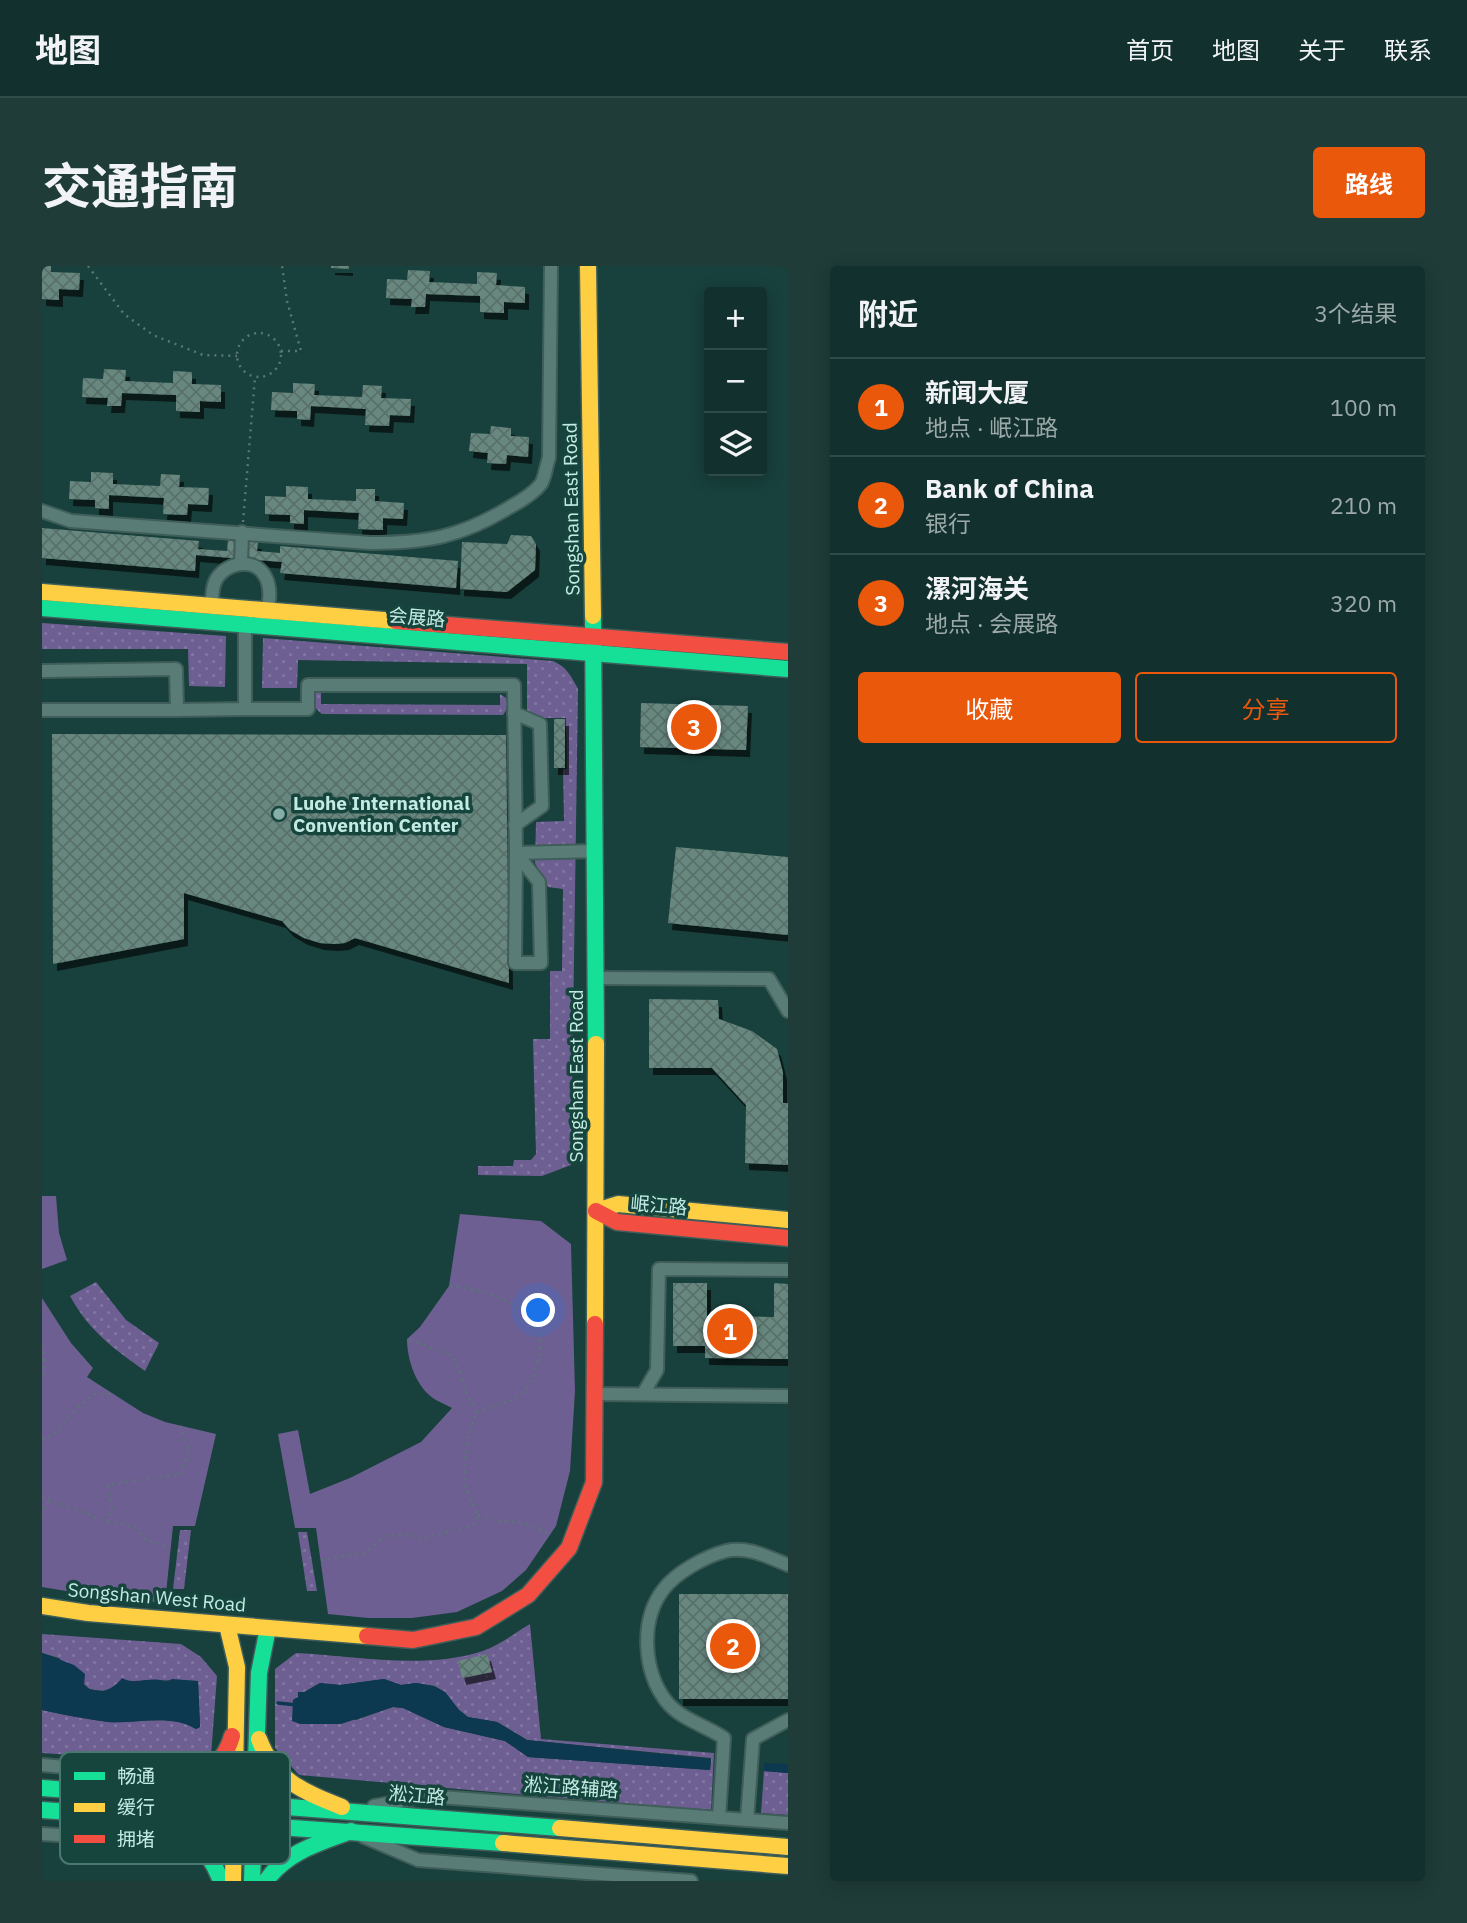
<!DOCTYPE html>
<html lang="zh">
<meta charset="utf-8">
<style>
:root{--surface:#12302d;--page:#1f3c39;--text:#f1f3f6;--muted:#9ca9aa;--line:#314b49;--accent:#ea580c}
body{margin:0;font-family:"IBM Plex Sans","Noto Sans SC",sans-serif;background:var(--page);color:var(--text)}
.controls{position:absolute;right:21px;top:21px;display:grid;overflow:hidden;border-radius:7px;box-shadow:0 4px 18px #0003}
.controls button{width:63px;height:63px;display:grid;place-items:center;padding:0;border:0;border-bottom:2px solid var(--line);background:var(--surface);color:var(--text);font:35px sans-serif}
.you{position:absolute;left:497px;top:1045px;width:24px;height:24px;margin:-18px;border:5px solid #fff;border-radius:50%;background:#1a73e8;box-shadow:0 0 0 10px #1a73e833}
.badge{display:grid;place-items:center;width:46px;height:46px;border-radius:50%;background:var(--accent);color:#fff;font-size:23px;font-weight:700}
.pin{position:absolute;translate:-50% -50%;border:4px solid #fff;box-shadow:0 2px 7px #0006}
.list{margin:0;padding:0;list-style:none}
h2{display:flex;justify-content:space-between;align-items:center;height:91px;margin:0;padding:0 28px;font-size:30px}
h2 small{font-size:23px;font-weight:400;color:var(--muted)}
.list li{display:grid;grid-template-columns:46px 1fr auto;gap:21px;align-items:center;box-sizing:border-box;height:98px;padding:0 28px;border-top:2px solid var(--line)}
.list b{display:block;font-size:26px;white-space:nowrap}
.list p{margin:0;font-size:23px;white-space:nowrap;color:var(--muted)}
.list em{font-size:23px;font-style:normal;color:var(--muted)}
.actions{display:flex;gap:14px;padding:21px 28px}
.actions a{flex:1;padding:16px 0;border:2px solid var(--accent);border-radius:7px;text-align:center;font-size:24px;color:var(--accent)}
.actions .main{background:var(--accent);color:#fff}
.icon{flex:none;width:38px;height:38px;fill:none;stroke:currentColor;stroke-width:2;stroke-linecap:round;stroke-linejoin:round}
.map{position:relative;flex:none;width:746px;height:1615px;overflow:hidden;border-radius:7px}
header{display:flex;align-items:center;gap:42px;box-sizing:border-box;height:98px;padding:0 35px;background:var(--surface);border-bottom:2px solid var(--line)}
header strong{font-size:33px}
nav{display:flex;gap:38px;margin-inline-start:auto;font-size:24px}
.intro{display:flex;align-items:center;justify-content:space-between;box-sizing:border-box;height:168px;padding:0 42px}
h1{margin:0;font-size:49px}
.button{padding:18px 32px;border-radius:7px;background:var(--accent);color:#fff;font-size:24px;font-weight:700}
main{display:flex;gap:42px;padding:0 42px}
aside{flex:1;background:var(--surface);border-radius:7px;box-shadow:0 4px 18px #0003}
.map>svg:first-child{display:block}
</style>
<header>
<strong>地图</strong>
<nav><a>首页</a><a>地图</a><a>关于</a><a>联系</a></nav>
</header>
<div class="intro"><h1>交通指南</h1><a class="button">路线</a></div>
<main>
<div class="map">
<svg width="746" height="1615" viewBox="0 0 746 1615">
<defs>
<pattern id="grass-dots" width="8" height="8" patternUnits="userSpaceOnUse" patternTransform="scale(1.75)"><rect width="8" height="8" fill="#6e5f93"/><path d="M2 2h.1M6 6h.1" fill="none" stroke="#8176a2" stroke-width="1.8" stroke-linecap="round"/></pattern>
<pattern id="building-cross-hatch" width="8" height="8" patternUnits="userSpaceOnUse" patternTransform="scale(1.75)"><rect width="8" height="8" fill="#68877f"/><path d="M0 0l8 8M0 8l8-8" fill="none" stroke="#58706a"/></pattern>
<filter id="shadow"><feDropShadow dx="4" dy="7" stdDeviation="0" flood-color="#0009"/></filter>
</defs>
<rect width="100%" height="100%" fill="#18403c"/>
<g fill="url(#grass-dots)" fill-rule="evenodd">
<path d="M0,357L184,370L183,421L147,420L146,383H0Z"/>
<path d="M221,372L511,395C525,401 529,410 536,423L529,899L500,910L436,909V900H471L472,894H489L494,888L491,773H508V705H520L521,623L506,621L493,597L494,556L522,555L521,503H525L524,452H493L485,446V398L256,394L255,422H220Z"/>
<path d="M279,424V438L458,439V428L464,432L467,440L461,449L280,448C272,442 270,437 272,427Z"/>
<path d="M54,1016L84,1054L117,1077L103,1105C71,1082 47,1065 28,1030Z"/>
<path d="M138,1264H149L142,1323H131Z"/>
<path d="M256,1266H265L275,1325H265Z"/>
<path d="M488,1358L499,1473L672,1487L669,1545L257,1509L233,1482V1403L254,1387C314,1390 382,1404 441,1385C457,1379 473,1367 488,1358ZM342,1413L359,1419L374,1417L392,1420L403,1426L417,1444L426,1451L455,1456L485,1474L669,1492L668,1504L486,1491L463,1475L402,1461L361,1442L351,1441L314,1454L251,1434L278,1417L298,1419Z"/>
<path d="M0,1368L139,1378L159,1391L175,1410L169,1490L147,1497L0,1487V1444C22,1449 44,1453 66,1456C94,1458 129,1447 154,1463L158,1461L156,1415L103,1414L62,1425L47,1423L17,1392L0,1387Z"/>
<path d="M722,1505L746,1507V1549L719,1547Z"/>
</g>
<g fill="#6e5f93">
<path d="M0,930H14L17,967L25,994L0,1003Z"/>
<path d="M418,948L499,955L529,978L533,1125L528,1205L514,1260L484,1304L460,1325L415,1346L370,1352H326L286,1348L274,1262H253L236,1168L256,1164L268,1228L308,1212L379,1176L410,1142C405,1139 399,1137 394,1134C375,1123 365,1095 365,1073L378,1061L407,1020Z"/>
<path d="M0,1032L29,1077L51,1102L45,1111L101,1147L123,1156L174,1168L153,1260H131L123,1337L48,1329L0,1321Z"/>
</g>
<g fill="#0c3850">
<path d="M0,1387L32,1399L43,1408L42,1419C55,1431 71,1424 80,1412C94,1420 109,1409 124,1416L130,1413L156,1415L158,1461L154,1463C129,1447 94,1458 66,1456C44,1453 22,1449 0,1444Z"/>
<path d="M342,1413L359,1419L374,1417L392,1420L403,1426L417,1444L426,1451L455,1456L485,1474L669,1493L668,1504L486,1491L463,1475L402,1461L361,1442L351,1441L299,1458H258L250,1455L251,1434L256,1431V1426H262L278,1417L298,1419Z"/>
<path d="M722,1497L746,1498V1507L722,1505Z"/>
</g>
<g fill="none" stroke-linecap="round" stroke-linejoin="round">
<path stroke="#0c3850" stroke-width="3.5" d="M236,1437L255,1439"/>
</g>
<g fill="url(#building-cross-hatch)" filter="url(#shadow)">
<path d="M0,0H9V6L38,7L37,24L17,23V34L0,33Z"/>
<path d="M289,0H307V3L289,2Z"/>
<path d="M366,4L388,5L387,16L435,18V6L455,7L454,19L483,21V37L462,36V47L438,46V30L384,28L383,41H369L370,33L344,32L345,13L365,14Z"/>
<path d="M62,103L84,104L83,115L131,117V105L150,106V118L179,119V136L158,135V146L134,145V129L80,127L79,140H65L66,132L40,131L41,112L61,113Z"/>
<path d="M251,117L273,118L272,129L320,131L321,119L340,120L339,132L369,133L368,150L348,149L347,160L323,159L324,143L269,140L268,154L255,153V145L229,144L230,126L251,127Z"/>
<path d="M449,160L469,162V170L487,171L486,191L465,189L464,198L445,197L446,187L427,185L429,167L448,168Z"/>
<path d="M49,206L71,207V218L118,220L119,208L138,209L137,221L167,222L166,239L146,238L145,249L121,248L122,232L67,229V243L53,242V234L27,233L28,215L49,216Z"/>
<path d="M244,220L266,221V233L314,235V223H333V235L362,237L361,253L341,252V264L316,263L317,247L262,244V258L248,257V249L223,248V230L244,231Z"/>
<path d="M0,262L157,275L156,283L185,285L186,273L216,276L215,285L238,287V280L416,295L414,322L238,307L240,296L154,289L153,305L0,292Z"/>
<path d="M469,269L489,270L494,278L493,304L465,326L418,323L420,276L465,278Z"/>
<path d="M599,437L706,440L704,484L598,481Z"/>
<rect x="512" y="453" width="11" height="49"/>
<path d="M10,468L464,469L467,717L313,672L303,677L292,678L278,677L262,672L248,664L240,655L142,627V673L11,698Z"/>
<path d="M634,581L746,591V669L626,657Z"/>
<path d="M607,733L676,734L677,753L710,765L735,783L741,807V837H746V899L703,897L704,839L670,802H607Z"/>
<path d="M631,1017H665V1050L732,1051V1017L746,1018V1093L663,1092V1080H631Z"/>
<rect x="637" y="1328" width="109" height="105"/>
<path d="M445,1388L450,1406L420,1412L416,1395Z"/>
</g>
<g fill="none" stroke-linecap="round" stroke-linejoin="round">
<defs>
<g id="street">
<path d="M0,245L29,255L328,277C385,277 419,271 468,241C479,235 491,228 499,218C503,212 504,200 507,192L509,0"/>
<path d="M199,298L200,266"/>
<path d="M170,338C170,331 170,323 173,316C181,297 212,290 223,310C229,320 228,332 226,343"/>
<path d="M0,405L134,403L135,444L203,443V357"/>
<path d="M203,443H266V419H472L474,587L554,585"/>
<path d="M0,444H135"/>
<path d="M472,447L498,458L500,540L473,559"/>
<path d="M474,587L497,616L499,697H473Z"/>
<path d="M554,712L727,713L746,745"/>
<path d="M553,1128L746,1130"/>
<path d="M601,1128L615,1104L617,1003L746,1004"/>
<path d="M0,1499L68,1505L97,1527"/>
<path d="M332,1540L385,1530L746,1557"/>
<path d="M677,1552L682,1472C663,1459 639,1454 624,1435C601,1405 598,1354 621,1324C633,1307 664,1290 684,1285C706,1280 726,1291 746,1299"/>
<path d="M705,1554L711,1473L746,1454"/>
<path d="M0,1568L60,1572L96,1553"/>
<path d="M322,1571L376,1594L649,1615"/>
</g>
<g id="fast">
<path d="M0,342L746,403"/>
<path d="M551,350L554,778"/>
<path d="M0,1522L518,1562"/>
<path d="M0,1544L461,1577"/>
<path d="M111,1554C148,1569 164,1576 179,1615"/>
<path d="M210,1615L217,1407L226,1362"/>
<path d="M224,1615C244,1586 277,1577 309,1565"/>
</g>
<g id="slow">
<path d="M546,0L551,350"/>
<path d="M0,326L354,355"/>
<path d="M554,945L576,938L746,954"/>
<path d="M553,1058L554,778"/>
<path d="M0,1340L46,1347L325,1370"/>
<path d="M185,1359L195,1401L191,1615"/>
<path d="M217,1473C232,1514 262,1526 300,1541"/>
<path d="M518,1562L746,1581"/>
<path d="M461,1577L746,1600"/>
</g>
<g id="jam">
<path d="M354,355L746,386"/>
<path d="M554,945L575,956L746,972"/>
<path d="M325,1370L371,1374L434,1361L486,1329L527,1282L552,1216L553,1058"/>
<path d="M106,1527C143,1517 178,1512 190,1470"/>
</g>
</defs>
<use href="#street" stroke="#3f5e59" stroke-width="16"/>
<use href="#fast" stroke="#3f5e59" stroke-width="19"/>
<use href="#slow" stroke="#3f5e59" stroke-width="19"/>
<use href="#jam" stroke="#3f5e59" stroke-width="19"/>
<g stroke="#597874" stroke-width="2.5" stroke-dasharray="2 5" stroke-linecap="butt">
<path d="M46,0L82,48L111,69L161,89L195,90"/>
<circle cx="217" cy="89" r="22"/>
<path d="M239,85H259L245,35L240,0"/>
<path d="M201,256L213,111"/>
<path d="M408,1020C448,1023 510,1043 496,1095C493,1109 488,1122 475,1131C467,1137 446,1141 435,1146"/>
<path d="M0,1079L3,1106L0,1113"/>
<path d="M0,1173L11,1169L25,1152L52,1128H69"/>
<path d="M0,1230L66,1256L79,1257L93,1262L103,1273L128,1282"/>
<path d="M436,1249L454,1255L481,1257L508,1268"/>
<path d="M0,1250L7,1234"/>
<path d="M66,1256L70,1243L66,1219L139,1208L147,1185L138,1160"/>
<path d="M279,1294L322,1287L344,1270L365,1268L379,1273L431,1259L436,1249C432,1239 425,1228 423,1217C420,1198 426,1163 435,1146L423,1124L417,1102L410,1089L365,1073"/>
</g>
<use href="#street" stroke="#5a7c77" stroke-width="12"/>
<use href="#fast" stroke="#16e098" stroke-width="16"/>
<use href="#slow" stroke="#ffcf43" stroke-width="16"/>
<use href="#jam" stroke="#f24e42" stroke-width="16"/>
</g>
<circle fill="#87afa9" stroke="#16453e" stroke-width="2.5" cx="237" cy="548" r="7"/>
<g text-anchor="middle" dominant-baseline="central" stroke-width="7" stroke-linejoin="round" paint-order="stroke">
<g font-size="19" fill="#c3ebe3" stroke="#16453e">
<text transform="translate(529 243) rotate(-91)">Songshan East Road</text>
<text transform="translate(375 351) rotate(5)">会展路</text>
<text transform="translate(534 810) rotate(-90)">Songshan East Road</text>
<text transform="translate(617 939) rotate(5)">岷江路</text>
<text transform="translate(115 1331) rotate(5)">Songshan West Road</text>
<text transform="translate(529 1521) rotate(4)">淞江路辅路</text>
<text transform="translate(375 1529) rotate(5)">淞江路</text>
</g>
<g font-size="19" font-weight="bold" fill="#c3ebe3" stroke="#16453e" text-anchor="start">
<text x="251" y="537">Luohe International<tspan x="251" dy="22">Convention Center</tspan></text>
</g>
</g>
<rect x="18" y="1486" width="230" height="112" rx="10" fill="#16453e" stroke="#4a7770" stroke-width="2"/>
<rect x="32" y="1506" width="31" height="8" fill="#16e098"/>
<rect x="32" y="1537" width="31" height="9" fill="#ffcf43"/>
<rect x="32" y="1569" width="31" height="8" fill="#f24e42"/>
<g font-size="19" fill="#c3ebe3">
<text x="75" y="1517">畅通</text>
<text x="75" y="1548">缓行</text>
<text x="75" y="1580">拥堵</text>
</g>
</svg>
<div class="controls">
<button>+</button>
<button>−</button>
<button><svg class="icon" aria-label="layers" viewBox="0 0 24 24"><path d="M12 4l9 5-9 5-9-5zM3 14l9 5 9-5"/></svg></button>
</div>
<div class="you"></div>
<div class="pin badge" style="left:688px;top:1065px">1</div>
<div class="pin badge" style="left:691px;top:1380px">2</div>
<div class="pin badge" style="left:652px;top:461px">3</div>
</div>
<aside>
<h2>附近<small>3个结果</small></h2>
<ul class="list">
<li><span class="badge">1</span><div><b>新闻大厦</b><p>地点 · 岷江路</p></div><em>100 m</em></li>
<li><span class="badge">2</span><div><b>Bank of China</b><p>银行</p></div><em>210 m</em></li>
<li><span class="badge">3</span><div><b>漯河海关</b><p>地点 · 会展路</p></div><em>320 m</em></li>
</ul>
<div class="actions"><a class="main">收藏</a><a>分享</a></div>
</aside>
</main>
